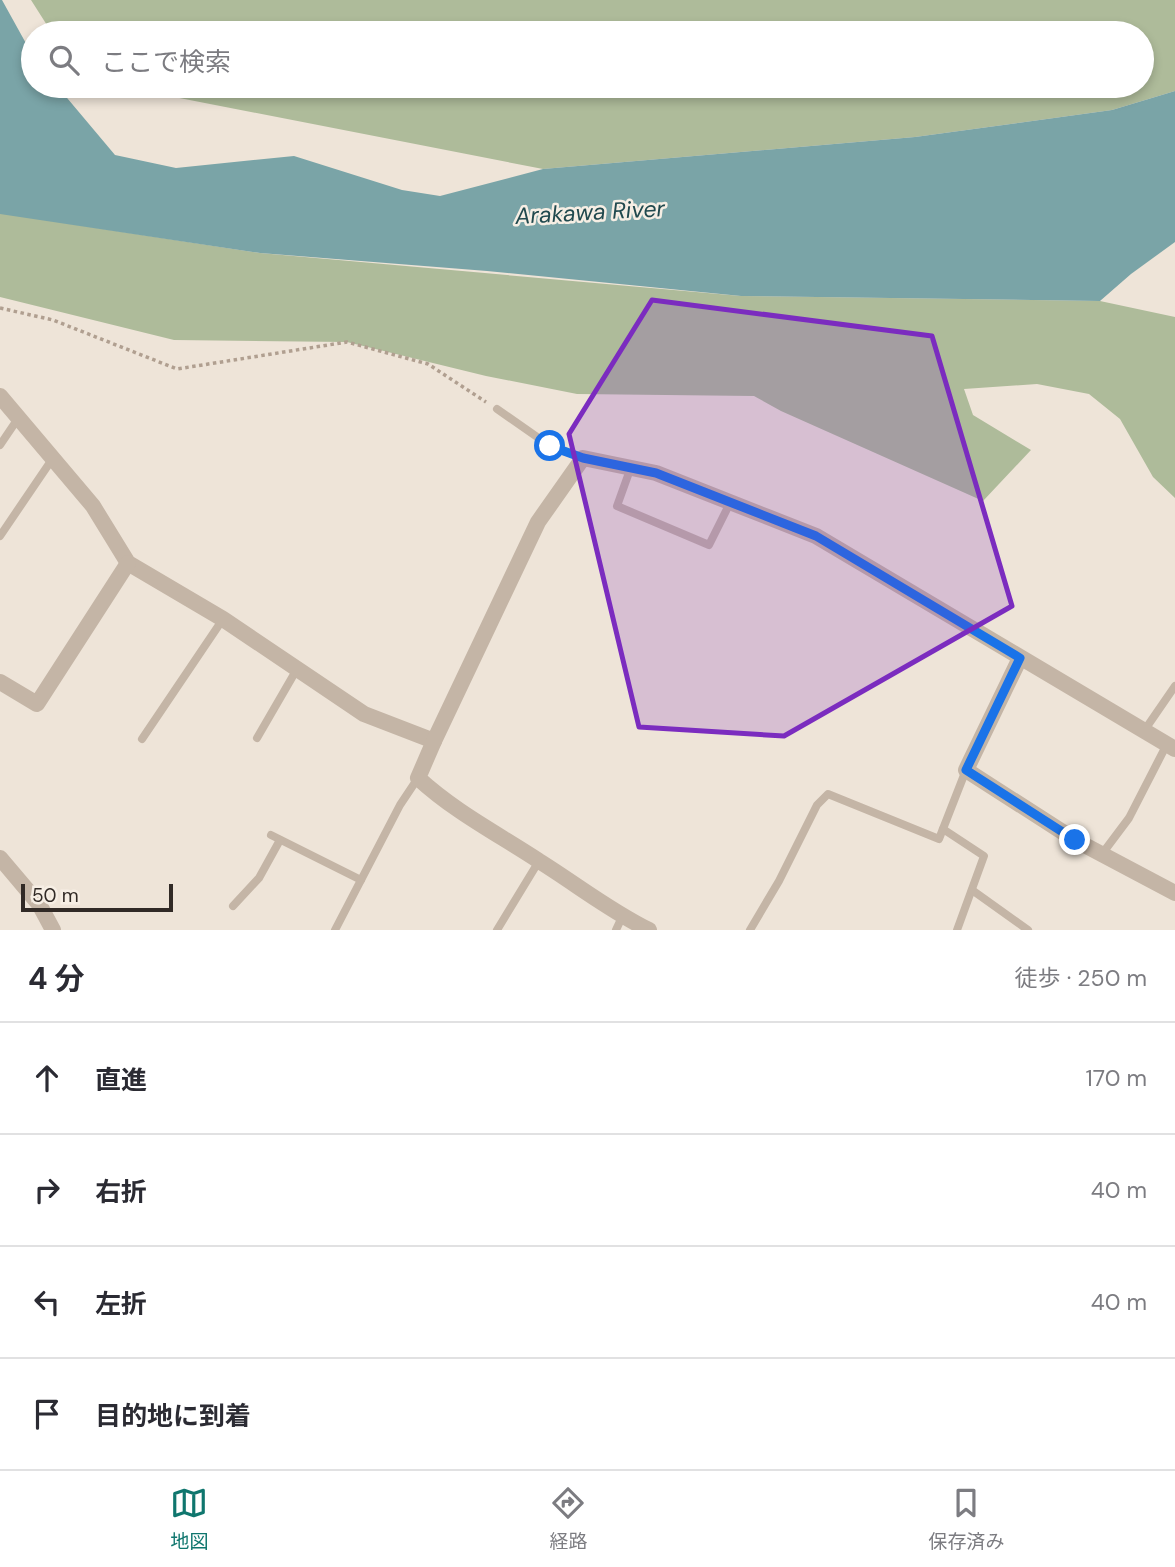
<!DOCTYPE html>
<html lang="ja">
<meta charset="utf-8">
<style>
:root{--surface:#fff;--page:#f2f2f3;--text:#2b2b33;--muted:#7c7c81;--line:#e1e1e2;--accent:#0f766e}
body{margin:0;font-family:"DM Sans","Noto Sans JP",sans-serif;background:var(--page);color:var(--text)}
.scale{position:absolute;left:21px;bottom:18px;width:152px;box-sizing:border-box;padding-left:7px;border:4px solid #312a26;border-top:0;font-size:19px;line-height:24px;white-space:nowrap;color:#312a26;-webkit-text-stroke:5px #f6eee4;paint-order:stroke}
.stop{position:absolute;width:21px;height:21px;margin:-16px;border:5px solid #1a73e8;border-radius:50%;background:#fff}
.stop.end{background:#1a73e8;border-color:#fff;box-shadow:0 2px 7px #0008}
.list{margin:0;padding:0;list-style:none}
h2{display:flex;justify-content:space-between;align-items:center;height:91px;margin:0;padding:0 28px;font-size:30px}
h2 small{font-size:23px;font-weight:400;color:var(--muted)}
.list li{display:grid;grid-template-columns:46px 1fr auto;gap:21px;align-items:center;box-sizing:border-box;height:112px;padding:0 28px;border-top:2px solid var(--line)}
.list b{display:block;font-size:26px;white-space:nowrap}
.list em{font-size:23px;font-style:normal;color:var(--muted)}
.icon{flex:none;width:38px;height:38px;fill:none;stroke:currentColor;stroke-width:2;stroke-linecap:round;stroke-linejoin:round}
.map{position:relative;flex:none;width:1175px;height:930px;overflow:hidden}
.search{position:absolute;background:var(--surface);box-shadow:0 4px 10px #0003;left:21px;right:21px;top:21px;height:77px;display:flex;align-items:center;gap:18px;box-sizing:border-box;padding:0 24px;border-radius:38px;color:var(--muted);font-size:26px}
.sheet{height:539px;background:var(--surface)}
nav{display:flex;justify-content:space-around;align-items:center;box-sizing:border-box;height:98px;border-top:2px solid var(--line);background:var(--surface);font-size:19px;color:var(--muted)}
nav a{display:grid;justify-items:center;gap:4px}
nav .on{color:var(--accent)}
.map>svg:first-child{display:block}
</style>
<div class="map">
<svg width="1175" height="930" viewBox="0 0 1175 930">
<rect width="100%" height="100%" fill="#eee4d8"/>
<g fill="#aebb9a">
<path d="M31,0H1175V91L1112,110L915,137L543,169L118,86H1142V33H52Z"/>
<path d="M0,213L260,253L741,296L1100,301L1175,317V498L1153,477L1120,419L1089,394L1037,384L964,389L973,415L1031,450L983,501L781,411L754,396L577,394L486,376L347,342L174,340L0,297Z"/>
</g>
<path fill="#7aa4a7" d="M0,0H2L33,56V86H57L115,155L176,168L294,156L402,190L440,196L543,169L915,137L1112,110L1175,91V242L1131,274L1100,301L741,296L487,271L260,253L0,214Z"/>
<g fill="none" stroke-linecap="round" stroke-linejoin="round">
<path stroke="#b09f90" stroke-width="3.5" stroke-dasharray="3.5 3.5" stroke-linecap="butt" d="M0,308L53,320L177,369L347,342L428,364L486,402"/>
<g stroke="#c4b5a6" stroke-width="8">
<path d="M497,409L550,446L583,458"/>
<path d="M0,445L19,417"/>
<path d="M631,467L617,506L709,545L730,503"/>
<path d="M0,536L53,458"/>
<path d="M1144,731L1175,686"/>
<path d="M257,738L297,669"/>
<path d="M142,739L223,619"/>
<path d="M943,829L984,856L957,930"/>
<path d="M271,835L361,880"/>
<path d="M1102,854L1129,818L1167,744"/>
<path d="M972,890L1028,930"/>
<path d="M233,906L259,878L280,840"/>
<path d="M335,930L400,805L418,778"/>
<path d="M497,930L539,861"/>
<path d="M616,930L622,917"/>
<path d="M750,930L779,881L817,805L828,794L939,839L966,770"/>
</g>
<g stroke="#c4b5a6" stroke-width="16">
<path d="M0,396L93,506L128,563L223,619L364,714L434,741"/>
<path d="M1020,658L966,770L1075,840L1175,893"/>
<path d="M0,682L37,704L128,563"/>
<path d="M0,858L39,904L53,930"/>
<path d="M649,930C610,911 576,884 539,861C498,834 455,812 418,778L434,741L538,522L583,458L656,473L816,536L1175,749"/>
</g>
</g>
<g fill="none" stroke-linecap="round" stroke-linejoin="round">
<path stroke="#1a73e8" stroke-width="9" d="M550,446L583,458L656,473L816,536L1020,658L966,770L1075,840"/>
</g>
<path fill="#7b2cbf" fill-opacity="0.2" stroke="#7b2cbf" stroke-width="5" stroke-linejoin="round" d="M652,300L932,336L1012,606L784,736L639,727L569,434Z"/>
<g text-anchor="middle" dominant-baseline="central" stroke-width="5" stroke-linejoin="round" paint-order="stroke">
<g font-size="23" font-style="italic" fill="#20494e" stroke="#f6eee4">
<text transform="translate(590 212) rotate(-3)">Arakawa River</text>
</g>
</g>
</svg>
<div class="scale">50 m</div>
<div class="stop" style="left:550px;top:446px"></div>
<div class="stop end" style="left:1075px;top:840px"></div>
<div class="search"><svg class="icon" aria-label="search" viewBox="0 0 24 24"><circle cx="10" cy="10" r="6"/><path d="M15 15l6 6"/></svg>ここで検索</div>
</div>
<section class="sheet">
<h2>4 分<small>徒歩 · 250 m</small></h2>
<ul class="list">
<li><svg class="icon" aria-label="ahead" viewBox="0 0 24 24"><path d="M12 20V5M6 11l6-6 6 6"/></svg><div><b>直進</b></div><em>170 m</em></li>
<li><svg class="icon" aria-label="right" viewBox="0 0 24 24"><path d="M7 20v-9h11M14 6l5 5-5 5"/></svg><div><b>右折</b></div><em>40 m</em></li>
<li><svg class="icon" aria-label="left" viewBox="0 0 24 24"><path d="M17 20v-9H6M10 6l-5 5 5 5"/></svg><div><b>左折</b></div><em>40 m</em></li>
<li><svg class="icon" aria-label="arrive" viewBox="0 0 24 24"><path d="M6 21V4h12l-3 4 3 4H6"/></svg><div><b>目的地に到着</b></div></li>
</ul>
</section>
<nav>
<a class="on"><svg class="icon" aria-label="map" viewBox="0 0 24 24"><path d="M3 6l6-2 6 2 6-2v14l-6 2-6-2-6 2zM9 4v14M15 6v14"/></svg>地図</a>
<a><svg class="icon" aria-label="directions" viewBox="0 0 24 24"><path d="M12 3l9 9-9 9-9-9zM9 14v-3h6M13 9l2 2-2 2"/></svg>経路</a>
<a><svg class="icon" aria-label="saved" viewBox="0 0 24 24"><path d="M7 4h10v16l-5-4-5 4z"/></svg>保存済み</a>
</nav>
